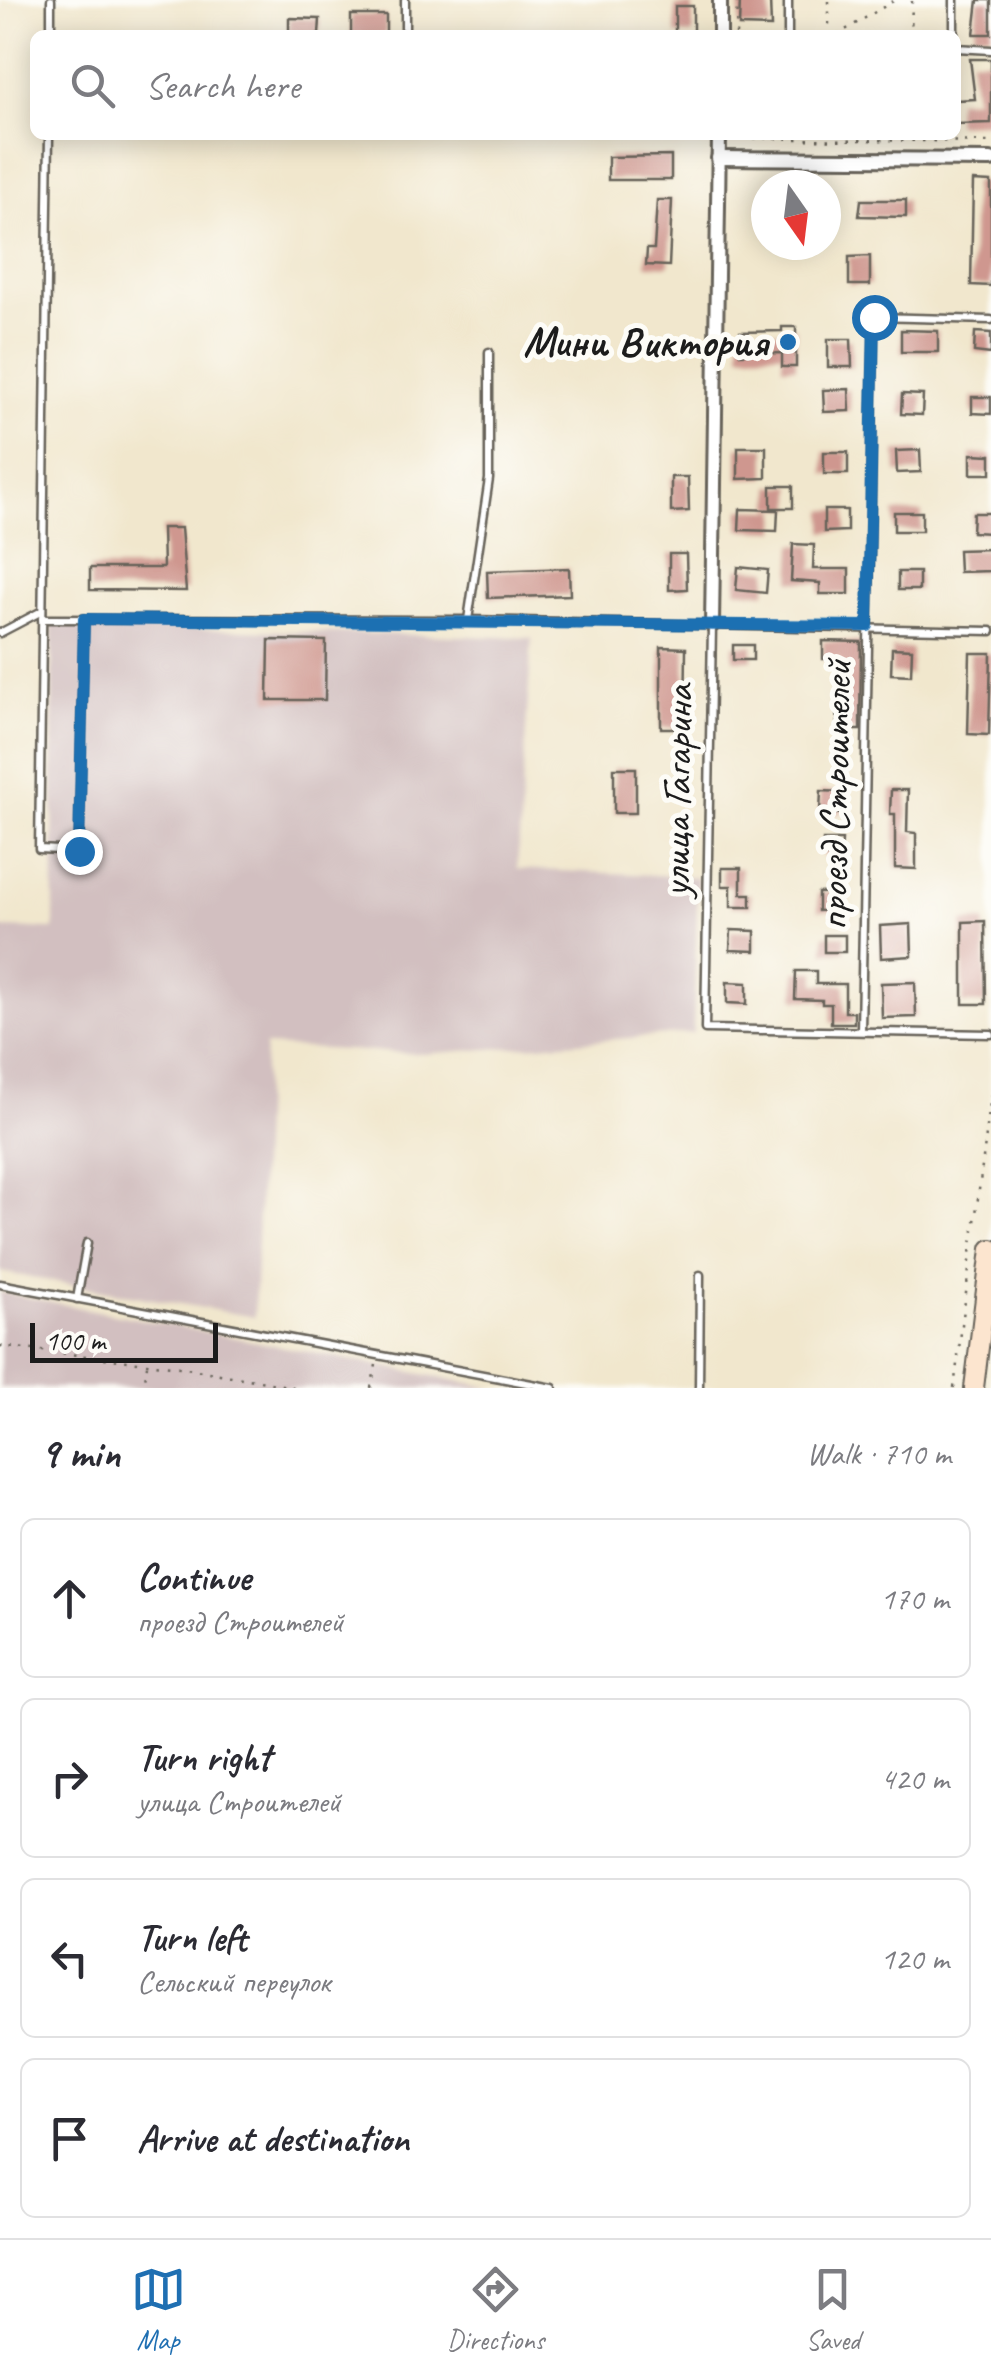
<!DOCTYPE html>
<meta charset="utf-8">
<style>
:root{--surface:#fff;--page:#f7f7f7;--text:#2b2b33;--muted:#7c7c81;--line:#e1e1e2;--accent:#1f6fb2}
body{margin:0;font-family:Caveat,sans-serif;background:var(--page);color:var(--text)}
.compass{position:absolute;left:751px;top:170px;width:90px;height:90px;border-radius:50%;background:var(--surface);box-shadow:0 5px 25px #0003;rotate:166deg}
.scale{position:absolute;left:30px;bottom:25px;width:188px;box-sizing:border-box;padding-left:10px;border:5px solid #1c1c1c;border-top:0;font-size:28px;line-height:35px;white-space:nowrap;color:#1c1c1c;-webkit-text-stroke:8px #fdfcf7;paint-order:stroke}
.stop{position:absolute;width:30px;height:30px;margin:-22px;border:8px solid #1f6fb2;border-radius:50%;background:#fff}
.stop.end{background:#1f6fb2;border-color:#fff;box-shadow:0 2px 10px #0008}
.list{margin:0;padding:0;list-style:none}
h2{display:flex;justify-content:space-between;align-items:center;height:130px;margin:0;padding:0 40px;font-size:42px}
h2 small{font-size:32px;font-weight:400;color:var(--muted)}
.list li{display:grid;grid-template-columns:65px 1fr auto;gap:30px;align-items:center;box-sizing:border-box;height:160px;margin:0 20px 20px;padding:0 20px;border:2px solid var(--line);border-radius:15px}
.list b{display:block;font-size:38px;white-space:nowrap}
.list p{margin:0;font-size:32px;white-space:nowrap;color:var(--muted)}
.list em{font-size:32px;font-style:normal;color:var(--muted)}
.icon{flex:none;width:55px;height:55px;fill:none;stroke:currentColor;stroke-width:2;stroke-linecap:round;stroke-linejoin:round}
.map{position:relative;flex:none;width:991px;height:1388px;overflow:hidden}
.search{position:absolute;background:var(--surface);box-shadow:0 5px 25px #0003;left:30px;right:30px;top:30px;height:110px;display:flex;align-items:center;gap:25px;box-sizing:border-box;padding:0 35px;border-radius:15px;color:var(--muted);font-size:38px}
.sheet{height:850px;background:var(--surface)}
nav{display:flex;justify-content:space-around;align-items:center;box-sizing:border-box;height:140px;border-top:2px solid var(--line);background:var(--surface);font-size:28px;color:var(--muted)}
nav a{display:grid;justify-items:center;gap:5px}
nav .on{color:var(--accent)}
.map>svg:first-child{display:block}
</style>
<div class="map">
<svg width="991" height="1388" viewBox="0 0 991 1388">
<rect width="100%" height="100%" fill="#fdfcf7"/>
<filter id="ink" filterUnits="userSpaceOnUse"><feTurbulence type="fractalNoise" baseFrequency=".01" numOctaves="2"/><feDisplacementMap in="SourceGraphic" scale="20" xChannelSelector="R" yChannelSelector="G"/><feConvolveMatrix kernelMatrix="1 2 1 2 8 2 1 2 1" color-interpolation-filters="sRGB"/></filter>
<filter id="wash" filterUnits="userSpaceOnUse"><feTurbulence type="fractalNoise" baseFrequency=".0048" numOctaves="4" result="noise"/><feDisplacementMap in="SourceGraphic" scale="40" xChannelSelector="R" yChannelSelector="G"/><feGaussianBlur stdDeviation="2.25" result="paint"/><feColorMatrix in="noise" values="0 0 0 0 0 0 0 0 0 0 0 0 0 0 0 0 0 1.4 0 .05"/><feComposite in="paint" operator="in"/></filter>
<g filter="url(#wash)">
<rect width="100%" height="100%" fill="#f1e7cd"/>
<g fill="#d2bfc0">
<path d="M52,625L532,638L517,869L698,877L693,1033L423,1054L265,1046L254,1317L0,1272V928L54,929Z"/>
<path d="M0,1292L494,1388H0Z"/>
</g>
<g id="blocks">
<g fill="#cf978f">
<path d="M740,0H770L771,27L739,26Z"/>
<path d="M978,0H991V34H974Z"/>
<rect x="675" y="6" width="18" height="29"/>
<rect x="351" y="15" width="35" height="20"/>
<path d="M289,18L320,19L319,35H289Z"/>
<path d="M970,59H991V123L956,124V100L975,99Z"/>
<path d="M671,156V180H608V157Z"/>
<path d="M973,181L991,182V286L971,285Z"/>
<path d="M657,200H672L669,266L646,265L647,249H654Z"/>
<path d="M861,200H906V217L859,216Z"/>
<path d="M870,256V285H849V257Z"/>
<path d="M782,327H796V367H782V353L740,354V332L782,331Z"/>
<path d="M901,330L938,331V352H901Z"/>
<path d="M975,332L991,333V354L974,352Z"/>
<path d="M828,339H851L852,367H828Z"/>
<path d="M849,389L850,411L824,412L823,390Z"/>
<path d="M902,394L923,395L922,415L901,414Z"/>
<path d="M972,397H991V414L972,413Z"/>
<path d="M738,447H766V478L738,479Z"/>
<path d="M920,450L921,472L897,473L896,451Z"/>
<rect x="824" y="452" width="24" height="22"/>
<path d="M971,454L991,455V474H971Z"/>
<path d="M671,477H688L689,511L671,512Z"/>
<rect x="771" y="486" width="22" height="22"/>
<path d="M740,509L778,510L777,531L739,530Z"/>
<path d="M824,510H847V531L824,532Z"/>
<rect x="894" y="512" width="28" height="19"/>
<path d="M973,513H991V533L972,532Z"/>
<path d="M162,528H181L186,591L90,590V568H163Z"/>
<path d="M793,544L814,545L813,569H849V594H820V583L791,581Z"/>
<path d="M991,549V571L959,572L958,550Z"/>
<path d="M669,554H686L687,589L669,590Z"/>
<path d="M738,567L768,570L766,593L736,590Z"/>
<path d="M569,568L570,595L488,598L487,571Z"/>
<rect x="898" y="572" width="21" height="18"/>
<path d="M269,640L326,641L325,700H268Z"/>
<path d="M823,641L861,642L860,730H837L839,659H823Z"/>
<rect x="733" y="645" width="20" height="15"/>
<path d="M661,647L686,648L685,728H661Z"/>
<path d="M892,648L912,649L911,675L891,674Z"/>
<path d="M970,653H991L989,735L968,734Z"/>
<rect x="614" y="768" width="22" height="45"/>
<path d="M891,790H908L907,832L916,833V869L895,868V814H890Z"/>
<path d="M821,791L843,792L841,814L820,812Z"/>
<path d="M823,840H842L841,857L823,856Z"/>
<path d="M722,868H741V894H751V907H731V886H722Z"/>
<path d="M839,892L840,910L818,911V893Z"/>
<path d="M985,921L986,1004H963V922Z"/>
<path d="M911,924L912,956L881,958L880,926Z"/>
<path d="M731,930L755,931V951L730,950Z"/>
<rect x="824" y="935" width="21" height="17"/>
<path d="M796,971H816V984H845V1012H854V1023H831V1004H822V1000L795,999Z"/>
<path d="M727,982L747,983V1004L727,1003Z"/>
<path d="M915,982L916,1017L882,1018L881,983Z"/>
</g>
</g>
</g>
<g filter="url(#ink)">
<use href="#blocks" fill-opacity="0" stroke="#67635a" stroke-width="2.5"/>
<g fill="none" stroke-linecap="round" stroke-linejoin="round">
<defs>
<g id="lane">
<path d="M405,0V35"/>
<path d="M51,35V0"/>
<path d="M788,35V0"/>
<path d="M954,35V0"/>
<path d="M956,48L991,50"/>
<path d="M49,135L39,849L79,851L84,619"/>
<path d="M42,619L468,620L991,631"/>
<path d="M468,620L489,479V352"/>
<path d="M712,626L705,1029L991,1034"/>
<path d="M0,633L42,611"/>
<path d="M861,1031L874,317L991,320"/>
<path d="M0,1284L553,1388"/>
<path d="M77,1299L87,1243"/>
<path d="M699,1388L700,1275"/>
</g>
<g id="street">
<path d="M720,35V0"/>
<path d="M718,158L991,160"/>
<path d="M712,625L719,135"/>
</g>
<path id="secondary" d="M974,1388L991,1249"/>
</defs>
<use href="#lane" stroke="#67635a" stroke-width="11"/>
<use href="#street" stroke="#67635a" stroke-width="18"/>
<use href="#secondary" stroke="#67635a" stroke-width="22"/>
<g stroke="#67635a" stroke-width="2.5" stroke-dasharray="2.5 8" stroke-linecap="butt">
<path d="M736,35L737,0"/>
<path d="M829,35V0"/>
<path d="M837,35L895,0"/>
<path d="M911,35L912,0"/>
<path d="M733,138L991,142"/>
<path d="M0,1346L180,1367L299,1388"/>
<path d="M144,1388L147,1365"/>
<path d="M371,1388L376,1365"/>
<path d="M954,1388L991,1095"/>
</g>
<use href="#lane" stroke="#fff" stroke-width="6"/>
<use href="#street" stroke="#fff" stroke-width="12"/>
<use href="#secondary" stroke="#fce5cf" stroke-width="18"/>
</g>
</g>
<g fill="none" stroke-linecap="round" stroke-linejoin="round" filter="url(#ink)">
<path stroke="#1f6fb2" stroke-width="12" d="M79,851L84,619L868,626L874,317"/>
</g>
<circle fill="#1f6fb2" stroke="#fdfcf7" stroke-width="4" cx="788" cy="342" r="10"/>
<g text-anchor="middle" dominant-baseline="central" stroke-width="10" stroke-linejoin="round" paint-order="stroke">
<g font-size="42" font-weight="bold" fill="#1c1c1c" stroke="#fdfcf7" text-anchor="end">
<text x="768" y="342">Мини Виктория</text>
</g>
<g font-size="42" fill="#1c1c1c" stroke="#fdfcf7">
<text transform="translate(677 791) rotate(-89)">улица Гагарина</text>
<text transform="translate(835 795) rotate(-89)">проезд Строителей</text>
</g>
</g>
</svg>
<svg class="compass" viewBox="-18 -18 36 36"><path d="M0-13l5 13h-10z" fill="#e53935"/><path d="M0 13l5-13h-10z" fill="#7c7c81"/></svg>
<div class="scale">100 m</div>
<div class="stop" style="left:874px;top:317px"></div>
<div class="stop end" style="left:79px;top:851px"></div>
<div class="search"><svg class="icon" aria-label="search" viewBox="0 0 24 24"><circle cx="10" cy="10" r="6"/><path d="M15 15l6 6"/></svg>Search here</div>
</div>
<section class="sheet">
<h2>9 min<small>Walk · 710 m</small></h2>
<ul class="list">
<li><svg class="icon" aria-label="ahead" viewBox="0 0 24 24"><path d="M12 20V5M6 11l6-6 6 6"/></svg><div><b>Continue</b><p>проезд Строителей</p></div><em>170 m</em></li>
<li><svg class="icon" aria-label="right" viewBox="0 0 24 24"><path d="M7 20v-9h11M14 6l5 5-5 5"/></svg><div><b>Turn right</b><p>улица Строителей</p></div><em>420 m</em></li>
<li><svg class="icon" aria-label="left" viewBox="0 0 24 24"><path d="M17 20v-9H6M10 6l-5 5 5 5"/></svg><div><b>Turn left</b><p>Сельский переулок</p></div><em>120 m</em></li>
<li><svg class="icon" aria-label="arrive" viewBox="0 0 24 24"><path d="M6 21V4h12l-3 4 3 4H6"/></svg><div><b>Arrive at destination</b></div></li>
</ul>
</section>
<nav>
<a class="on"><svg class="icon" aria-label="map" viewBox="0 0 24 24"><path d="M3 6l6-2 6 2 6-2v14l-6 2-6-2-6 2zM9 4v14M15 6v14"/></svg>Map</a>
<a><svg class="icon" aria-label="directions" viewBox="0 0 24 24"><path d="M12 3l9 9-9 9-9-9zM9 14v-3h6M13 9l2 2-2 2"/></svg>Directions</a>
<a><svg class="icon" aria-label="saved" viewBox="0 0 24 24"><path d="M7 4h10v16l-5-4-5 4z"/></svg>Saved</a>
</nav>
